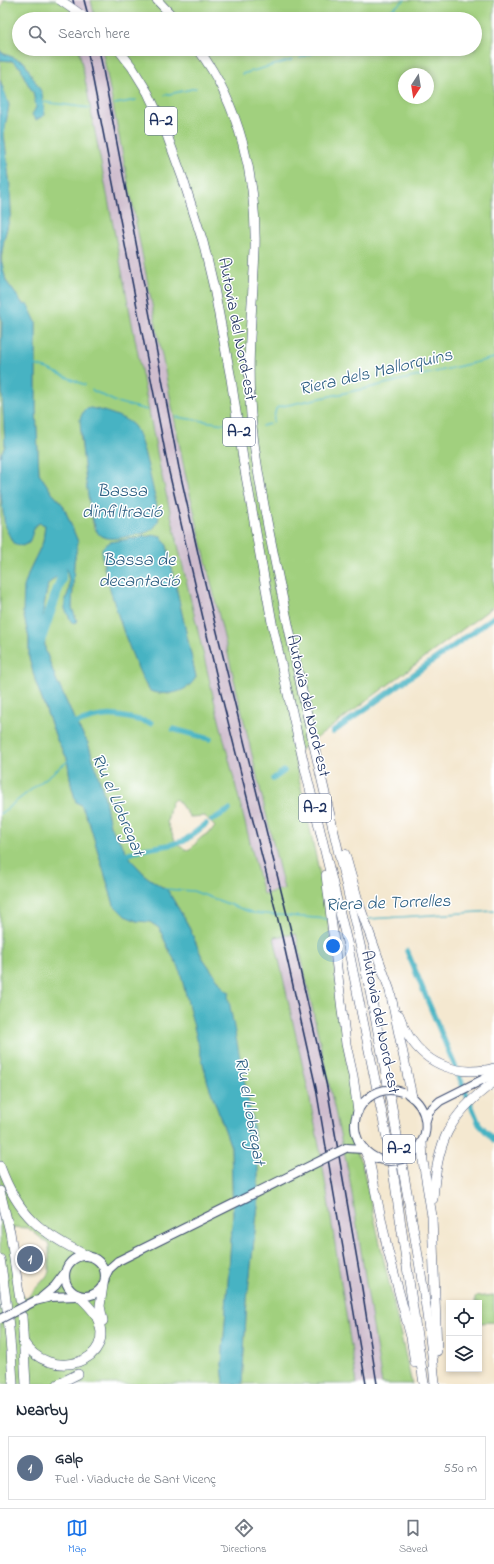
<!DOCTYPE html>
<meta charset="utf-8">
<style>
:root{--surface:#fff;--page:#f6f6f7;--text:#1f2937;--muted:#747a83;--line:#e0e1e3;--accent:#1a73e8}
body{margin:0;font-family:"Indie Flower",sans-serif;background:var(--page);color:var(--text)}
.controls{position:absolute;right:12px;bottom:12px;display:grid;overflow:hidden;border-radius:0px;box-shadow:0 2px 6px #0003}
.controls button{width:36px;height:36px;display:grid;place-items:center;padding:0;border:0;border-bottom:1px solid var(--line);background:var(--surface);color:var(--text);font:20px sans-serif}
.compass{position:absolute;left:398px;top:68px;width:36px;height:36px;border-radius:50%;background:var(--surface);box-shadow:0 2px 6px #0003;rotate:192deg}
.you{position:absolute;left:333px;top:946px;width:14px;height:14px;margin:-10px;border:3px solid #fff;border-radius:50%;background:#1a73e8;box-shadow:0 0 0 6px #1a73e833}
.badge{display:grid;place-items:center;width:26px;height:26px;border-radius:50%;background:var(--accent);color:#fff;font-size:13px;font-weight:700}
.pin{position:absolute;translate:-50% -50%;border:2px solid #fff;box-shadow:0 1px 4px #0006}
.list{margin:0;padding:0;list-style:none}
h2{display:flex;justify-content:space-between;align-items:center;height:52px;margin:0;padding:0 16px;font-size:17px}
h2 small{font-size:13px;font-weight:400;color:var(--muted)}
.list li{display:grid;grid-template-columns:26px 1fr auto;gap:12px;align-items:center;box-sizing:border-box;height:64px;margin:0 8px 8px;padding:0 8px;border:1px solid var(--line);border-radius:0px}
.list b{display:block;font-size:15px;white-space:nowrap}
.list p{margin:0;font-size:13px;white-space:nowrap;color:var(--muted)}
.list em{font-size:13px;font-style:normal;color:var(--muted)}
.icon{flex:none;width:22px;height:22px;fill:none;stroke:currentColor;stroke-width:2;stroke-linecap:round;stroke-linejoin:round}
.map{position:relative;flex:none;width:494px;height:1384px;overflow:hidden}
.search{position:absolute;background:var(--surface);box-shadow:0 2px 6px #0003;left:12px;right:12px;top:12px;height:44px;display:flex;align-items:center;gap:10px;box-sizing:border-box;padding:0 14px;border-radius:22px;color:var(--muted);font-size:15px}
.sheet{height:124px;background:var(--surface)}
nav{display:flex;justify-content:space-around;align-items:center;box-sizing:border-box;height:56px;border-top:1px solid var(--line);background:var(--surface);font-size:11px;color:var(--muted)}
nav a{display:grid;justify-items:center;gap:2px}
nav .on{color:var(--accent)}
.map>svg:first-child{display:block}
</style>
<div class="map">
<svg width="494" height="1384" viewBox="0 0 494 1384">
<rect width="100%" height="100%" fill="#fff"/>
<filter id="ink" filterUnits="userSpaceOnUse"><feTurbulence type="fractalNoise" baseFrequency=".025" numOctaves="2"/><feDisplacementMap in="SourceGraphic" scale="8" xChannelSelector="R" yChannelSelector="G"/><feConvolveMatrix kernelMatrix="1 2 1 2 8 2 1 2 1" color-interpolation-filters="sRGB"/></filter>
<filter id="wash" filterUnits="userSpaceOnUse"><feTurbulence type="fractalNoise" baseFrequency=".012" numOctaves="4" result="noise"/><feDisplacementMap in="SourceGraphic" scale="16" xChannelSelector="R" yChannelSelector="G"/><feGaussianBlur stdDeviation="0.9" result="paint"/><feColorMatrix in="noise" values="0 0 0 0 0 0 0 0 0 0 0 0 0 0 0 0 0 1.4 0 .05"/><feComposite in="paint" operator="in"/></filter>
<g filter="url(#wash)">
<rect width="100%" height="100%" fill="#f4e8d0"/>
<g fill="#cfbdce">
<path d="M69,0H91L95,19H73Z"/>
<path d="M79,49H102L185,473L284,889L262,894L215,704L160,468Z"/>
<path d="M296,934L349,1175L382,1384H357L321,1155L308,1090L274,937Z"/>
</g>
<g fill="#a1d07e" stroke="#5e806e" fill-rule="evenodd">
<path d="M4,0H69L73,19H19V49H79L160,468L215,704L263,894L284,889L185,473L102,49H475V19H95L91,0H494V606L294,755L326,903L352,1101L349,1135L362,1164L412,1384H382L349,1175L296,934L274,937L308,1090L321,1155L357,1384H242L247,1300L258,1205V1168L253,1126L225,990L202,957L187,923L168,891L147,877L133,862L110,826L104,795L88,743L77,725L55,677L45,649L43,611L48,584L66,568C69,579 72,589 65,599L77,622L72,608L74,562L78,542L63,505L52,493L39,473L36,410V322L6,281L1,259L4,239L11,213L10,187L4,134L9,105L0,80V60L12,61L21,68L25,79L33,92L36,107L45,115L30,73L24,62L2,53L0,50V10ZM404,74H428V98H404ZM90,408L117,417L135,428L144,451L159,516L111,538L101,536L94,528L90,509L80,433ZM156,535L161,536L167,546L196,677L169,694L156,692L147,688L143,679L124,633L104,568L102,556L110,542ZM175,799L178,801L190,817L205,816L215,827C211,832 206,834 202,837C196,841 194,848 187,850L177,845L167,822L171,803Z"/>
<path d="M0,312L2,320L1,371L5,446L0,456Z"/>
<path d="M0,488L5,527L35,526L39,523L45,525L43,542L30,569L23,612L29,638V657L36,683L57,740L67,758L71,784L76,802L81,805L89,822L114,905L137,921L150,922L159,928L171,954L179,966L208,1083L231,1147L233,1214L222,1364L224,1384H0ZM12,1227L28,1228L49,1244V1272C45,1281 33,1289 27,1299L21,1295Z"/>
<path d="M494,1295V1322L479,1323V1303H475V1297Z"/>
</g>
<g fill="#47b3c3" stroke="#317190">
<path d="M0,50L2,53L24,62L42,93L45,115L36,120L32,115L36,107L33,92L25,79L21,68L12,61L0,60Z"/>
<path d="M0,80L9,105L4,134L10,187L11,213L4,239L1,259L6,281L23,304L28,305L36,322V410L39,473L52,493L63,505L78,542L74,562L72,608L77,622L72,623L65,609V599C72,590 69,579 66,568L48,584L43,611L45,649L55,677L77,725L88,743L104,795L110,826L133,862L147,877L168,891L187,923L202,957L225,990L230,992V993L228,996L253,1126L258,1168V1205L247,1300L242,1384H224L222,1364L233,1214L231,1147L208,1083L179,967L171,954L159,928L150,922L137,921L125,916L114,905L89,822L81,805L76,802L71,784L67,758L57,740L36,683L29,657V638L23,612L24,587L30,569L43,542L45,525L39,523L35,526L29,543L22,546L13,543L5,527L0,488V456L5,446L1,371L2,320L0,312Z"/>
<path d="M90,408C102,410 125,417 133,425C143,435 155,499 159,517C157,530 147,533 135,535C124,537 111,541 101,536C88,530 81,437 80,419L84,410Z"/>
<path d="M156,535L161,536L167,546L196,677C187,694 166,696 150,691C135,672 101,571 102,548L110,542Z"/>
</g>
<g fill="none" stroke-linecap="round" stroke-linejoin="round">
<g stroke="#47b3c3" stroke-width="1.5">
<path d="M378,19L405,0"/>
<path d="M300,58L324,49"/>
<path d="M242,74L292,60"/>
<path d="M165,95L196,88"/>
<path d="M43,102L90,108"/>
<path d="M115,104L136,100"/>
<path d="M35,365L48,369L85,385"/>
<path d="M92,390L116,402L147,410"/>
<path d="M176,417L224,424"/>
<path d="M273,422L276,409L278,407L368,388L494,358"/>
<path d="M262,426L269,424"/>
<path d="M0,814L68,761"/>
<path d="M164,889L193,891L253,913L328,919"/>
<path d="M368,919L494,911"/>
</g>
<g stroke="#47b3c3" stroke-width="5.5">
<path d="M70,726C103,711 116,714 151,723"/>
<path d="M173,729L210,739"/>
<path d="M333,732L494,617"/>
<path d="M273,779L284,771"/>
<path d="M212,820L229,810"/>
<path d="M122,857L139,850L169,845L184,841L206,824"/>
<path d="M407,951L479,1124L494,1140"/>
</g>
<path stroke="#47b3c3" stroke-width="10" d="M40,641L61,580V559"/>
</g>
</g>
<g filter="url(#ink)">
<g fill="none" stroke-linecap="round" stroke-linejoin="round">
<defs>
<g id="primary">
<path d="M408,1094C429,1108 432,1136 413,1153"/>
<path d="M368,1098C347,1116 352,1147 378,1159"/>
<path d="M426,1120L429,1111L440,1101L494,1074"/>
<path d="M346,1148L364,1149"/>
<circle cx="85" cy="1276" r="20"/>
<path d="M105,1277L109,1269L118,1261"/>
<path d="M42,1297L55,1286L64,1274"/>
<path d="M35,1301L51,1297L77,1296"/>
</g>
<g id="highway">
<path d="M157,0L175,19"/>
<path d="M118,49L132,67L148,93L164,127L183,179L203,242L214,288L231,379L244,465L273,628L303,760L347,942L392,1163L424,1384"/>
<path d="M198,49C240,105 257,180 255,250C253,300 247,350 250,400C252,439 259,478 266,516C277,574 290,632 302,691C321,780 343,869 363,958C379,1032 392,1106 405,1181C417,1248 429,1316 435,1384"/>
<path d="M345,854L359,904L390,991L412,1097"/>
<path d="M326,875L346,1044L353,1076L358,1111"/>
<path d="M399,1015C410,1048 434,1070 470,1071C478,1071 486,1071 494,1068"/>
<path d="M422,1142L423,1161L432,1216L437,1351"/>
<path d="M364,1149L369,1160L387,1247L411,1337L415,1363"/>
<path d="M0,1166C18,1216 42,1234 88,1256"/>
<path d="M0,1191L10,1232L20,1300"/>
<path d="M433,1199C437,1143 447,1116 494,1082"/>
<path d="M0,1259C7,1300 11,1342 13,1384"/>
<path d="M22,1316L26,1384"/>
<path d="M103,1321L100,1306L103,1285"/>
<path d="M23,1341C49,1384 120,1362 96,1316C92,1308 84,1302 78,1295"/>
<path d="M58,1384L78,1374"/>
</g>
</defs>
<use href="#primary" stroke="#3c4b6f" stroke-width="10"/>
<use href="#highway" stroke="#3c4b6f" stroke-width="10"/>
<use href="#primary" stroke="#fff" stroke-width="8"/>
<use href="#highway" stroke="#fff" stroke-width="9"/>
<g stroke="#1b2f5e" stroke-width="1.5">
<path d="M73,0L77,19"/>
<path d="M84,0L89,19"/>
<path d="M87,49L169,472L217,678L281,932L316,1088L366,1384"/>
<path d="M99,49L179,468L202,571L292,935L327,1087L361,1282L377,1384"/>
</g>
<defs>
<g id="primary-bridge">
<path d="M368,1098C378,1090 390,1088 402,1092"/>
<path d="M378,1159C391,1163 402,1161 413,1153"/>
<path d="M118,1261L346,1148"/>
<path d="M0,1319L35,1301"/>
</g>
<path id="highway-bridge" d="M60,0L87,19"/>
</defs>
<use href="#primary-bridge" stroke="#3c4b6f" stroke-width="10" stroke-linecap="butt"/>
<use href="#highway-bridge" stroke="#3c4b6f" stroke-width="10" stroke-linecap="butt"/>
<use href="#primary-bridge" stroke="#fff" stroke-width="8"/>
<use href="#highway-bridge" stroke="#fff" stroke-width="9"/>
</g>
</g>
<g text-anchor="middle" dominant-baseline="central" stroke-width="3" stroke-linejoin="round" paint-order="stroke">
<g fill="#fff" stroke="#5f6d8e" stroke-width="1">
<rect x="145" y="107" width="32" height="28" rx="3"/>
<rect x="223" y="418" width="32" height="28" rx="3"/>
<rect x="299" y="794" width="32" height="28" rx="3"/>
<rect x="383" y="1135" width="32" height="28" rx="3"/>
</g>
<g font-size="16" font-weight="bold" fill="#1b2f5e">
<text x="161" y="121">A-2</text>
<text x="239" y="432">A-2</text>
<text x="315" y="808">A-2</text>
<text x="399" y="1149">A-2</text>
</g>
<g font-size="17" fill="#1b2f5e" stroke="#fff">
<text transform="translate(237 329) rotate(79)">Autovia del Nord-est</text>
<text transform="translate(308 706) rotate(77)">Autovia del Nord-est</text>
<text transform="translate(380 1022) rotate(79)">Autovia del Nord-est</text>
</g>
<g font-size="18" font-style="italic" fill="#2a5d81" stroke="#fff">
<text transform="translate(376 373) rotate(-13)">Riera dels Mallorquins</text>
<text x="122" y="492">Bassa<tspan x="122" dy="21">d'infiltració</tspan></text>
<text x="139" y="561">Bassa de<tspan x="139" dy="21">decantació</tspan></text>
<text transform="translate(117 805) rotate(67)">Riu el Llobregat</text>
<text transform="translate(388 904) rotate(-2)">Riera de Torrelles</text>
<text transform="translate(249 1111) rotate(80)">Riu el Llobregat</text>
</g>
</g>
</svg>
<div class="controls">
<button><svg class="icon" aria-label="locate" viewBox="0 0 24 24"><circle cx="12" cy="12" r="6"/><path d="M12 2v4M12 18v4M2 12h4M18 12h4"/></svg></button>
<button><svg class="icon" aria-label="layers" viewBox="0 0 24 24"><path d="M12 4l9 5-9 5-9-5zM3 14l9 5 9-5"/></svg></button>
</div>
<svg class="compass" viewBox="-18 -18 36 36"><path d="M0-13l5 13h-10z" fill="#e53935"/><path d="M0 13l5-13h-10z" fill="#747a83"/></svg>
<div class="you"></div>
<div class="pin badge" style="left:30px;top:1259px;background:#5c6f8a">1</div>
<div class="search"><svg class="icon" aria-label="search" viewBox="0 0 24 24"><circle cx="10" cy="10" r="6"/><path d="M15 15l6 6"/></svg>Search here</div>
</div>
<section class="sheet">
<h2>Nearby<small></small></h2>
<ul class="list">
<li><span class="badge" style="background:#5c6f8a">1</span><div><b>Galp</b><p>Fuel · Viaducte de Sant Vicenç</p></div><em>550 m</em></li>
</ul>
</section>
<nav>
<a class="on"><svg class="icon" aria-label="map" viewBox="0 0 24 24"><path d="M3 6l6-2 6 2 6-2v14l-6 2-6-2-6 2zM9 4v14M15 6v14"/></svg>Map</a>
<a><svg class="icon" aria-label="directions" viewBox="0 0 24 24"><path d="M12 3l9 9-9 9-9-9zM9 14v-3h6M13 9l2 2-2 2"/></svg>Directions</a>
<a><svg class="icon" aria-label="saved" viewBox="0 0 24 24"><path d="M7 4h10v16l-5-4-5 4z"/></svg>Saved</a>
</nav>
